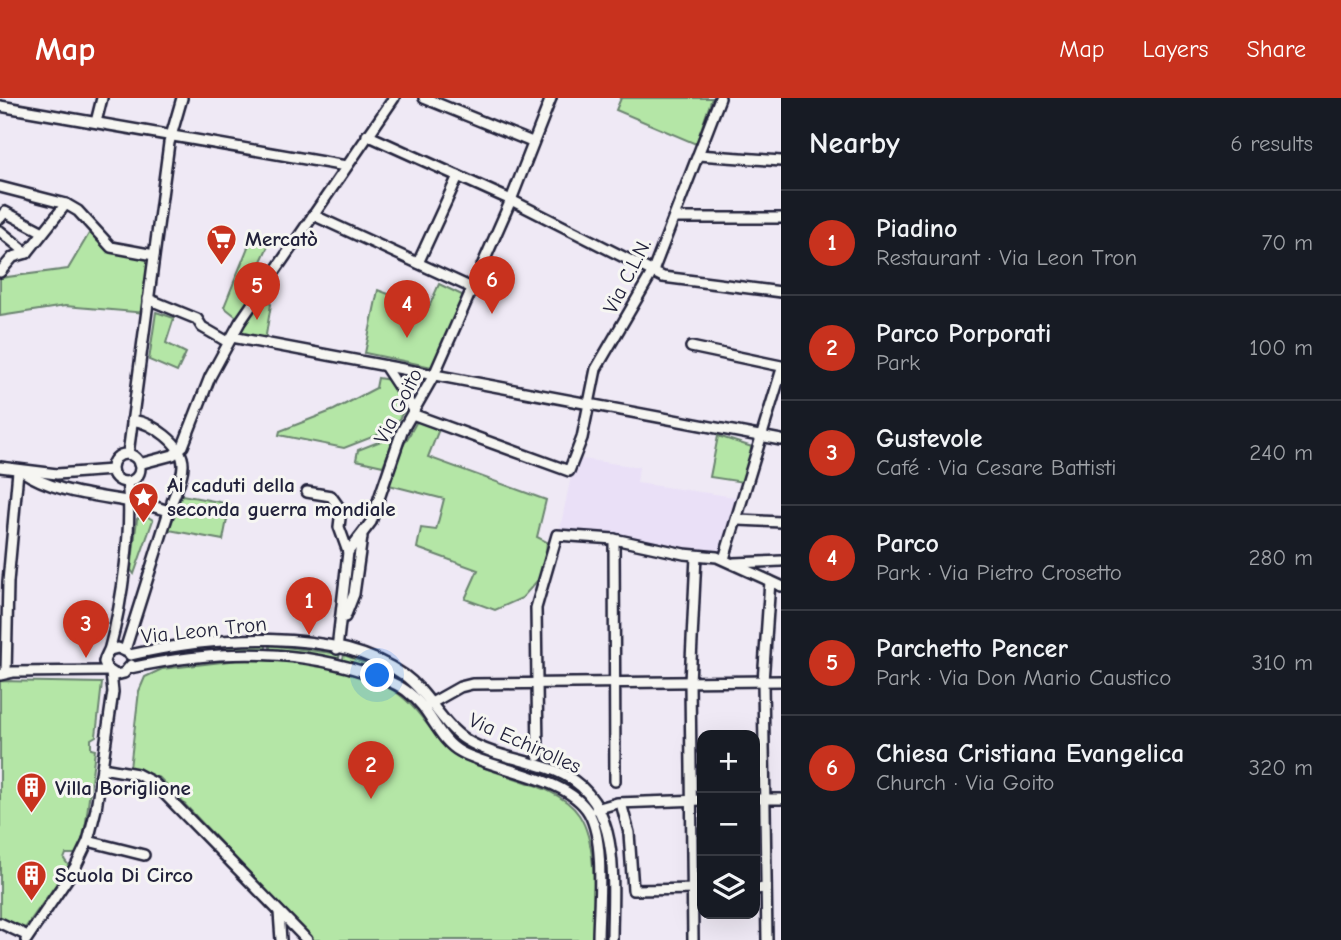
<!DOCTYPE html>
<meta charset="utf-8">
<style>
:root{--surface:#171b24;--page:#242831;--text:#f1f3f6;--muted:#9ea1a6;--line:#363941;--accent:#c8321e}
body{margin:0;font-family:"Comic Neue",sans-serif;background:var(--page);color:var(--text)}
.controls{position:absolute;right:21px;bottom:21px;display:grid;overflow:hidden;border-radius:14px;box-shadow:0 7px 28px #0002}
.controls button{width:63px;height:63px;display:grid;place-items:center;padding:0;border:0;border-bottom:2px solid var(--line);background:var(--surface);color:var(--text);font:35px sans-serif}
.you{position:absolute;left:378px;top:578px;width:24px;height:24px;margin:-18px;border:5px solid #fff;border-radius:50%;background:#1a73e8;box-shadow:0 0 0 10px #1a73e833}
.badge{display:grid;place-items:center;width:46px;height:46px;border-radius:50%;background:var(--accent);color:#fff;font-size:23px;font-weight:700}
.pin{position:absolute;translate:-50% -58px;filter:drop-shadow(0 2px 4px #0008)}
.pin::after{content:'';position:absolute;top:37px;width:24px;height:21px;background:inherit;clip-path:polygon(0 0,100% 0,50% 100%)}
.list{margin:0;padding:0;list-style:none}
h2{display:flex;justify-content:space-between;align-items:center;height:91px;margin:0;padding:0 28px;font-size:30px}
h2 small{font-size:23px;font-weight:400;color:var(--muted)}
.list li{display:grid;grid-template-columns:46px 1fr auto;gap:21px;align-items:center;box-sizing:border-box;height:105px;padding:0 28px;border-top:2px solid var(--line)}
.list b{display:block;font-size:26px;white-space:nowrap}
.list p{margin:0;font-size:23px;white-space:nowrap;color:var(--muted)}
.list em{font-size:23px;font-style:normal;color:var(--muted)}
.icon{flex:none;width:38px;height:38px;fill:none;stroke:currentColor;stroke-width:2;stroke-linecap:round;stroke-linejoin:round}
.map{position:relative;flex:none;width:781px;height:842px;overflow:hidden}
header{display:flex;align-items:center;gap:42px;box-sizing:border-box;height:98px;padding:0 35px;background:var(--accent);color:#fff}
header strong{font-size:33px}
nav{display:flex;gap:38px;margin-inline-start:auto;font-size:24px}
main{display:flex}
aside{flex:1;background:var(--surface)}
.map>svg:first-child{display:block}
</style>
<header>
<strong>Map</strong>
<nav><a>Map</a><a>Layers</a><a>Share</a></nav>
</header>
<main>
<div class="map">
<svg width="781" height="842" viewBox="0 0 781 842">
<rect width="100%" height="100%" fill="#efe9f5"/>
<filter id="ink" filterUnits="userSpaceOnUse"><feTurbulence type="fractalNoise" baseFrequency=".0143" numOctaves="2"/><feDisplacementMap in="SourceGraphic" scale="14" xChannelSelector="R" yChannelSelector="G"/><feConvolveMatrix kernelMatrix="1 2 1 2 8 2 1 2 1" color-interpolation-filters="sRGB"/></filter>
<g filter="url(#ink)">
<path fill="#eae0f7" d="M575,360L639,369L637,385L743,400L723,460L559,435Z"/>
<g fill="#b4e6a6" stroke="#6b8470" stroke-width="2">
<path d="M621,0H712L696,46L616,12Z"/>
<path d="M93,129L111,149L154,157L146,215L65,208L0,218V180L68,171Z"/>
<path d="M252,139L269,146L256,174L264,178L238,220L224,209Z"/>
<path d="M439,186L464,198L432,269L365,255L378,192L428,211Z"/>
<path d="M260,200L271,206L265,243L236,237Z"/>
<path d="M156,214L174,220L166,245L186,255L177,274L149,262Z"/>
<path d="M378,280L390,282L408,306L393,331L344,350L279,337L280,333L334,312L376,290Z"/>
<path d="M417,323L439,331L428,359L546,402L537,439L547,444L544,472L538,482L522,500L495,512L465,501L478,472L417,450L421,430L436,432L444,401L389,387L402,350Z"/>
<path d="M718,338L752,349L743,384L710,379Z"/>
<path d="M391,339L393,343L383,368L356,362L358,352Z"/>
<path d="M182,397L230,406L223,442L169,432Z"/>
<path d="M143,416L153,422L134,476L131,472L137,421Z"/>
<path d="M266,546V553L149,563L148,557L206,549Z"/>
<path d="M270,547L340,556L338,563L305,555L270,553Z"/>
<path d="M344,557L394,576L418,592L414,596L342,564Z"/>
<path d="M239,562C292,562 364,565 406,602C426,620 438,647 461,660C494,679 557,684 579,717C599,747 593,807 593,842H313L160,680L130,670L139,593L145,579L162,571Z"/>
<path d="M0,583L102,585L96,638L91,641V651L95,652L84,740L76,756H66L64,761L69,768L23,833L0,823Z"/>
<path d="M443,621L467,646L559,679L586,699L581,703L467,653L454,645L438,625Z"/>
</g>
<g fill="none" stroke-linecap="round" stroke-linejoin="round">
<defs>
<g id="minor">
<path d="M424,0L532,44"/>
<path d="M0,8L346,68"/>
<path d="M96,24L102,0"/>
<path d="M367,37L511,102L663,179L781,194"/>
<path d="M698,57L781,63"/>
<path d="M0,89L66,106L78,113L111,149L154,157"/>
<path d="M313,117L472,190"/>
<path d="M0,120L5,114L43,134"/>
<path d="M674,120H781"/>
<path d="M0,133L27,155"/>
<path d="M418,165L458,78"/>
<path d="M0,174L13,159L27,155L66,106"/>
<path d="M148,201L197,221L202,229L228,244"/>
<path d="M232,239L781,342"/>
<path d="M691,249L781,268"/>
<path d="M385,268L414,312"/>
<path d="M412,316L569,373L582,340L596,271L653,173L720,0"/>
<path d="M132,322C152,325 183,345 183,367C183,379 176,393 172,404"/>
<path d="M128,356L169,45L182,0"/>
<circle cx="126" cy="370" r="14"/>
<path d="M139,366L173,357L183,348L210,279L240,224L394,0"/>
<path d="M0,369L57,376L112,372"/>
<path d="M22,373C63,401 121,397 169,413L125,552"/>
<path d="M127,384C133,427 122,506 110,549C109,554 105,558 104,564L107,571L116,577L124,575L131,567"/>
<path d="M307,394L331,398L341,412L339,429L348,454L337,551"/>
<path d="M738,422L781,424"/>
<path d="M614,441L615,683"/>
<path d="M348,454L371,424L402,333L434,277L511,102L551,0"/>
<path d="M724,461L781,274"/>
<path d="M734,465L781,463"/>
<path d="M345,519L354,496L362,439"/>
<path d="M110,552L118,550L127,554"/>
<path d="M130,557C208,539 334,527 404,577C429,595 441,626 466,642C492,658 528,662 556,673C624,700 612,783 612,842"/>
<path d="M130,570C207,553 286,549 361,573C377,579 396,584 409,595C431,611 438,642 461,654C497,673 568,679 589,715C606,745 598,808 598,842"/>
<path d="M6,575L8,484L18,373"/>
<path d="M0,577L13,574L109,573"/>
<path d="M428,607L460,589L472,586L781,583"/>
<path d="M538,658L536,510L557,437L614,441L684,456L717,459L781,488"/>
<path d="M102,670L137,676L154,685L307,842"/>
<path d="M755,701H781"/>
<path d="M621,705L629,735L633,792L702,791"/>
<path d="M596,711L617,705L702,702"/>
<path d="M88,743L144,757"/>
<path d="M755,791L766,790"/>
<path d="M279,814L281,842"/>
<path d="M0,825L28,838"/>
<path d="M26,842L76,768L88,743L96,711L113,594L111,575"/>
<path d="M693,842L690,584L696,458"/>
<path d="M767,842L763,584L770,483"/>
</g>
</defs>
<use href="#minor" stroke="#22223b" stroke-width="14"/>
<use href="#minor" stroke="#f6f6f2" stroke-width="9"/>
</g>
</g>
<defs>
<symbol id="supermarket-pin" viewBox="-11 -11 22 30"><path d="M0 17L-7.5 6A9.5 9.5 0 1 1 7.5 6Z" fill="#c8321e" stroke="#f6f6f2"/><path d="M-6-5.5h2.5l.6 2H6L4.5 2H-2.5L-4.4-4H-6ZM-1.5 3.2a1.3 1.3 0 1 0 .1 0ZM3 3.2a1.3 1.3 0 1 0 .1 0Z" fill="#fff"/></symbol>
<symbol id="sight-pin" viewBox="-11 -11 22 30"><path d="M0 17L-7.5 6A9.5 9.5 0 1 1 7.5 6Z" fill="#c8321e" stroke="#f6f6f2"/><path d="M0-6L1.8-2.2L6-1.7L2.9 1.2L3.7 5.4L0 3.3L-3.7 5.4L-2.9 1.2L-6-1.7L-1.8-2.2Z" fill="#fff"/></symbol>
<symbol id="building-pin" viewBox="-11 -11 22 30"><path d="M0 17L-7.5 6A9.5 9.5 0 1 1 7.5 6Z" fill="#c8321e" stroke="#f6f6f2"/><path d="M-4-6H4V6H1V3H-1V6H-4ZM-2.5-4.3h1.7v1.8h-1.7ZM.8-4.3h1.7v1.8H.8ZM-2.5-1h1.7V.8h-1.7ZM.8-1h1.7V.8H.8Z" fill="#fff"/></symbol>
</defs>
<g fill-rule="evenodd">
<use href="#supermarket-pin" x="204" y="124" width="35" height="47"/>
<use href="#sight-pin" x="126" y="382" width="35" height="47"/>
<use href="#building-pin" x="14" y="672" width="35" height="47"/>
<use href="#building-pin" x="14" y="760" width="35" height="47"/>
</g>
<g text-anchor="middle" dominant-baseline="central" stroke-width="6" stroke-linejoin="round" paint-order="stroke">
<g font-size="21" font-weight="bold" fill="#22223b" stroke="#f6f6f2" text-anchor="start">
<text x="245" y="141">Mercatò</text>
<text x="167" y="387">Ai caduti della<tspan x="167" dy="24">seconda guerra mondiale</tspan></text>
<text x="55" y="690">Villa Boriglione</text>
<text x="55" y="777">Scuola Di Circo</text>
</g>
<g font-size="21" fill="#22223b" stroke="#f6f6f2">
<text transform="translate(627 178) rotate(-63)">Via C.L.N.</text>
<text transform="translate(398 308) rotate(-63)">Via Goito</text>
<text transform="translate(204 532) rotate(-6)">Via Leon Tron</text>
<text transform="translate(525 645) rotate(24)">Via Echirolles</text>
</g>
</g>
</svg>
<div class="controls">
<button>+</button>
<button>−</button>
<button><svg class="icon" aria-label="layers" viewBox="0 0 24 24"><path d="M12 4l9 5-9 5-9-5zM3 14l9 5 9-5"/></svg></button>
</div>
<div class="you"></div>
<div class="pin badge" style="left:309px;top:537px">1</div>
<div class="pin badge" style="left:371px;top:701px">2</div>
<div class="pin badge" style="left:86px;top:560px">3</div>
<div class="pin badge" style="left:407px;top:240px">4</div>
<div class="pin badge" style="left:257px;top:222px">5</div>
<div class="pin badge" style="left:492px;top:216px">6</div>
</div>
<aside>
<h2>Nearby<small>6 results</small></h2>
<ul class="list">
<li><span class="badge">1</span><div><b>Piadino</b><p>Restaurant · Via Leon Tron</p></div><em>70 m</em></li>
<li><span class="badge">2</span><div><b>Parco Porporati</b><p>Park</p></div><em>100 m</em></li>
<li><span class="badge">3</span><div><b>Gustevole</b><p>Café · Via Cesare Battisti</p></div><em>240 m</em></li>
<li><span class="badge">4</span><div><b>Parco</b><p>Park · Via Pietro Crosetto</p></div><em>280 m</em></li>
<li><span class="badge">5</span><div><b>Parchetto Pencer</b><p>Park · Via Don Mario Caustico</p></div><em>310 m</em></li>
<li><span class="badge">6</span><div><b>Chiesa Cristiana Evangelica</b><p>Church · Via Goito</p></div><em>320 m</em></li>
</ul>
</aside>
</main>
